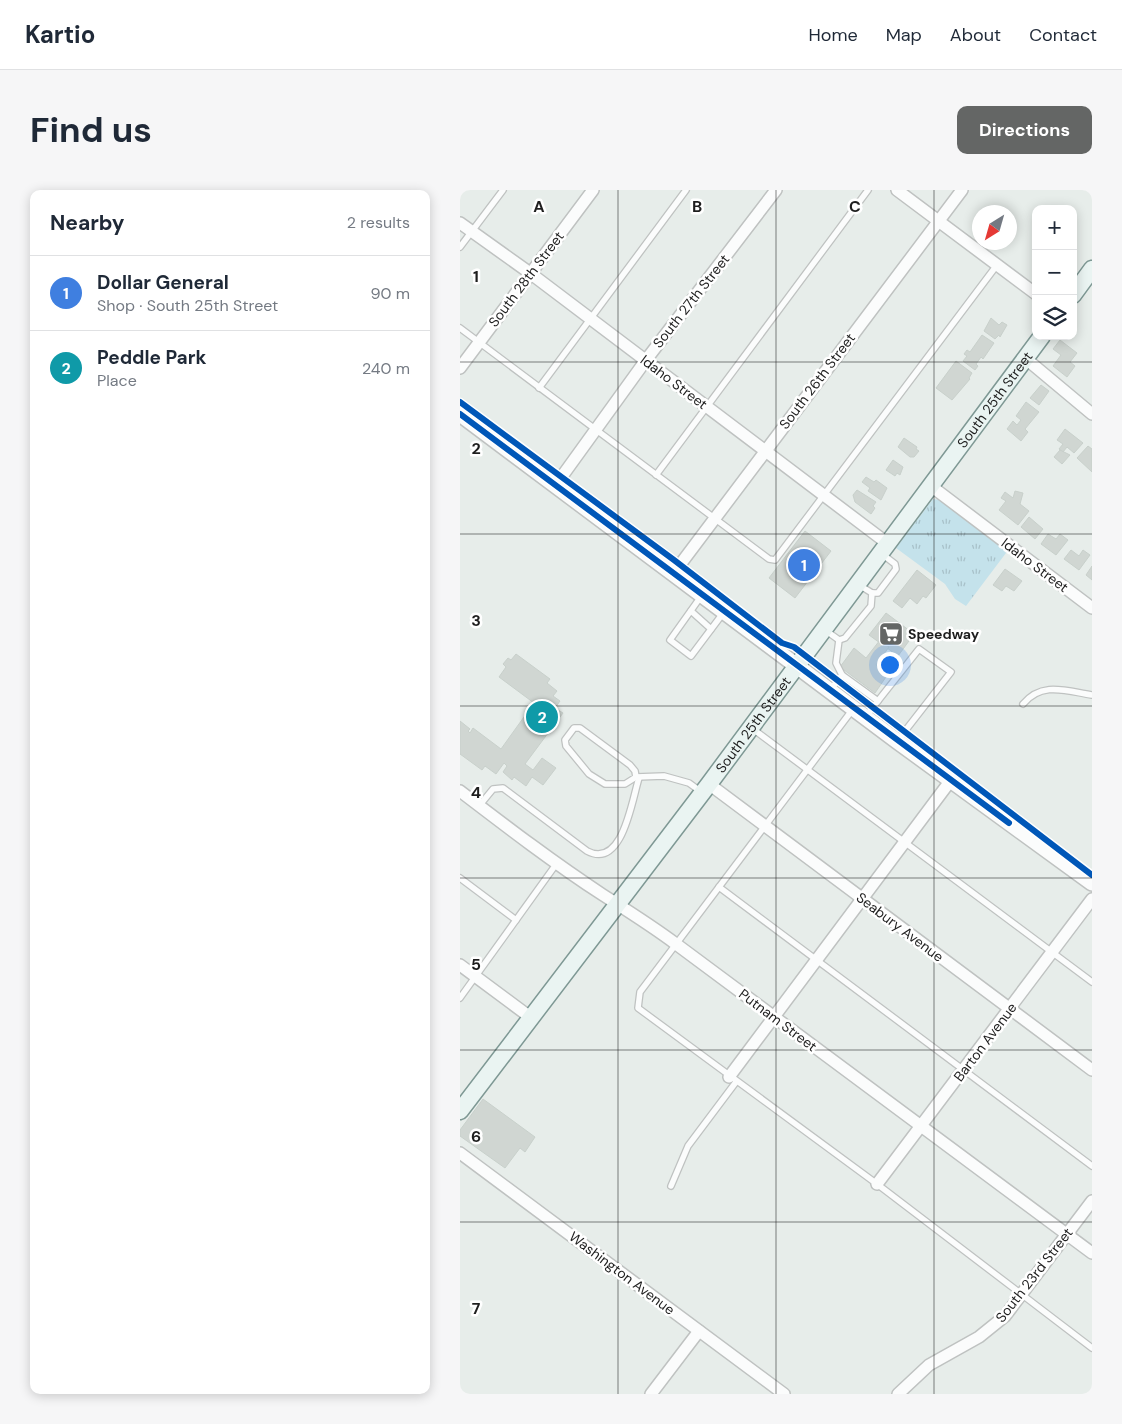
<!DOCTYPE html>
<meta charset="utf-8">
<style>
:root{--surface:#fff;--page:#f6f6f7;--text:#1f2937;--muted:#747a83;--line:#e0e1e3;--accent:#646665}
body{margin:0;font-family:"DM Sans",sans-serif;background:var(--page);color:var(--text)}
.controls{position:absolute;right:15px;top:15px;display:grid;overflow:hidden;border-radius:10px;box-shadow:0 2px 12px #0003}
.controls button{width:45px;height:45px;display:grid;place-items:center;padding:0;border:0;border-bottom:1px solid var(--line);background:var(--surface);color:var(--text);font:25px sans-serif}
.compass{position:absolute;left:512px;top:15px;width:45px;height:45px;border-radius:50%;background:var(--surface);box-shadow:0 2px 12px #0003;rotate:217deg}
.you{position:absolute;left:429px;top:474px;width:18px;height:18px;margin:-12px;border:4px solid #fff;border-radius:50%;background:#1a73e8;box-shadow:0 0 0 8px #1a73e833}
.badge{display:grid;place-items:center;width:32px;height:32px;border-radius:50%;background:var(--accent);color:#fff;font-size:16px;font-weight:700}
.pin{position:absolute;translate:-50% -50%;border:2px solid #fff;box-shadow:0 1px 5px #0006}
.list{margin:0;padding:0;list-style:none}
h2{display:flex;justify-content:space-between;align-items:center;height:65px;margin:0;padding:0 20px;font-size:21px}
h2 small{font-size:16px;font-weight:400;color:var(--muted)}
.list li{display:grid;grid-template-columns:32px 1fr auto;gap:15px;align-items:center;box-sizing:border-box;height:75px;padding:0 20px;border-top:1px solid var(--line)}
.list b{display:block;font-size:19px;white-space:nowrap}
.list p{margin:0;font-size:16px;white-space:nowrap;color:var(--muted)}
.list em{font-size:16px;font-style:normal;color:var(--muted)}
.icon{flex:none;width:28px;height:28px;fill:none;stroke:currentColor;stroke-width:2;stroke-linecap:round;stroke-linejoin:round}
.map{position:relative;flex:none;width:632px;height:1204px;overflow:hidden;border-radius:10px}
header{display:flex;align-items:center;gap:30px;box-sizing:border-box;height:70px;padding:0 25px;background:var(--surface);border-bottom:1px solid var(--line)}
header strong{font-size:24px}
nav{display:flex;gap:28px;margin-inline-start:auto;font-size:18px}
.intro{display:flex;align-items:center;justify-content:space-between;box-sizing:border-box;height:120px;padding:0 30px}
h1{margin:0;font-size:35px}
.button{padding:12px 22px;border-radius:10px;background:var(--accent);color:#fff;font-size:18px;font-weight:700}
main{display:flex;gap:30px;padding:0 30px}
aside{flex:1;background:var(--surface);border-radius:10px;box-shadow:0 2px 12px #0003}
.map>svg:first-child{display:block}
</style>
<header>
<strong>Kartio</strong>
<nav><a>Home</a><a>Map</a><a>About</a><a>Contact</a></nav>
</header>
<div class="intro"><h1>Find us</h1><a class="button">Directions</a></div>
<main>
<aside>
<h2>Nearby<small>2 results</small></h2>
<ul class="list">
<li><span class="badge" style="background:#3f7fe0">1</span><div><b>Dollar General</b><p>Shop · South 25th Street</p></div><em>90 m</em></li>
<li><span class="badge" style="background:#0f9aa8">2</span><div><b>Peddle Park</b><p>Place</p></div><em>240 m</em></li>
</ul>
</aside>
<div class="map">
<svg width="632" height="1204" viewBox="0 0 632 1204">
<defs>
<pattern id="grass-tufts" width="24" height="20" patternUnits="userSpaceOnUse" patternTransform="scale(1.25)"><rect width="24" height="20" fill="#c4e2eb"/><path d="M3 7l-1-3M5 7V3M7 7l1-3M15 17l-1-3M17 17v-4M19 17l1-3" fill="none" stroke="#a8c1c9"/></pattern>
</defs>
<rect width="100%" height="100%" fill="#e7edea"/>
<path fill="url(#grass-tufts)" d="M473,309L480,310L544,359L546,363L506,416L495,409L485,394L436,358Z"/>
<g fill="#d0d6d2" stroke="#c8d0cb">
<path d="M531,128L539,135L542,132L547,135L540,147L539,145L535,149L524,141Z"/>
<path d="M522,145L534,153L523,169L521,167L516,174L518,176L515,180L503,171L507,166L504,164L507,160L510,162Z"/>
<path d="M600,150L617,163L610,172L615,176L607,187L593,176L601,165L593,159Z"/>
<path d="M496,171L512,183L509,188L510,189L492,210L476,198Z"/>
<path d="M581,195L589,201L579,215L570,208Z"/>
<path d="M566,212L579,222L565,239L568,242L561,251L547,239L553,231L557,235L561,230L556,226Z"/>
<path d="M605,239L623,253L614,263L607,257L603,262L599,259L603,254L597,250Z"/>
<path d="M444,248L457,257L456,259L459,261L454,267H450L438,257Z"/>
<path d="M628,256L632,259V282L617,268Z"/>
<path d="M600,260L610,265L602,274L594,267Z"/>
<path d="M433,270L443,277L440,285L437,283L435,286L426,280Z"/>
<path d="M406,287L414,292L416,290L427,298L421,310L408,301L410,298L402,292Z"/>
<path d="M397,300L416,312L413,316L415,318L411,324L395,312L393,305Z"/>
<path d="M555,301L563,303L560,314L569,321L558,335L539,320L546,311L541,308L545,302L553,308Z"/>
<path d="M569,327L583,339L575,349L561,337Z"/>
<path d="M345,341L371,361L335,408L309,388Z"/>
<path d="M588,344L596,349L600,344L608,350L596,365L581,354Z"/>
<path d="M611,360L619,366L623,360L630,365L619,380L604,369Z"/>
<path d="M632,376V390L626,385Z"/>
<path d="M545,379L562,391L554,401L546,396L542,401L533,395Z"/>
<path d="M457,380L476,395L466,408L463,406L457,414L450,408L442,418L433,411Z"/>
<path d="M426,423L454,444L438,466L409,445Z"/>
<path d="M420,450L429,457L416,475L428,484L415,503L380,477L394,458L406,468Z"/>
<path d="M56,464L90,489L87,493L97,501L93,506L100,511L95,518L103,523L65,574L73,580L82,568L96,578L83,595L72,587L66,596L54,587L52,590L43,582L47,576L44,573L36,584L25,576L22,580L0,564V531L10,539L8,541L10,543L13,538L41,559L74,513L39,487L46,477L43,474L48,468L51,470Z"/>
<path d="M23,909L75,947L65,962L60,958L45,978L0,946V940Z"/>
</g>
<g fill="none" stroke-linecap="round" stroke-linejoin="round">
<defs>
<g id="service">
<path d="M0,57L43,0"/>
<path d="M0,138L309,369L315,370L537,75"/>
<path d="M79,198L226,0"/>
<path d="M196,285L408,0"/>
<path d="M399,395L412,403H418L436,379L435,374L422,364"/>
<path d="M242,405L210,450L231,466L264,422"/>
<path d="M231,421L251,439"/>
<path d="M365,440L379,450L385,448L411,416L412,403"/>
<path d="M379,450L376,473L382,485"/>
<path d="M371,499L382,485L418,511"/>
<path d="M563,514C582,491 606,501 632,505"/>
<path d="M393,519L180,802L178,818L417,994L632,1158"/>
<path d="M406,526L459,459L491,482L438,550"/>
<path d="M293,539L632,792"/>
<path d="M176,587L175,581L170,575L120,538H114L105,550L106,556L129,584L145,594H165L176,587L204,586L229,593L240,601"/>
<path d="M19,616L33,599L43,598L127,661C163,680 172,609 179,588"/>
<path d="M0,688L56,730"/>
<path d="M259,697L632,976"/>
<path d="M0,808L97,673"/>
<path d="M211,996L228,956L276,892"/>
</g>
<g id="minor">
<path d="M437,0L576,104"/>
<path d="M0,33L70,83L427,353"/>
<path d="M565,168L632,224"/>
<path d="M0,178L133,0"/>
<path d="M95,296L186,170L316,0"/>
<path d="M471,296L632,418"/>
<path d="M213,384L502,0"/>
<path d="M249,594L632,880"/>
<path d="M0,601C47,637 94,673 143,705C168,721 192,736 216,754L632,1063"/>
<path d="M0,775L70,827"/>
<path d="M269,887L491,590"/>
<path d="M0,963L324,1204"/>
<path d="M417,994L632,709"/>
<path d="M191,1204L239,1141"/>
<path d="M438,1204L469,1175L519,1147L545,1126L632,1011"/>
</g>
<path id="tertiary" d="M0,224L437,551L632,693"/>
<g id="secondary">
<path d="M613,105L632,79"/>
<path id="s1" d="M0,921L249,594L582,146"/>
</g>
</defs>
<use href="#service" stroke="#bfc2c1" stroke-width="8"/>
<use href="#minor" stroke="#bfc2c1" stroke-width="14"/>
<use href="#tertiary" stroke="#bfc2c1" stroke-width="18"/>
<use href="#secondary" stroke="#7e9894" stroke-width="19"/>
<use href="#service" stroke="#fbfcfc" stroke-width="5.5"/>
<use href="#minor" stroke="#fbfcfc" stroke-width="11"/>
<use href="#tertiary" stroke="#fbfcfc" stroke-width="15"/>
<use href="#secondary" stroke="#eaf4f2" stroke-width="16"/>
<defs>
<g id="cycleway">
<path d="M0,212L214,370L322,453L334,457L632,685"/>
<path d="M0,224L549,633"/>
</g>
</defs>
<use href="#cycleway" stroke="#fff" stroke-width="9"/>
<use href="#cycleway" stroke="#0057b8" stroke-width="6"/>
</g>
<path fill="none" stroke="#1e1e1e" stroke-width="1" stroke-opacity="0.55" d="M158,0V1204M316,0V1204M474,0V1204M0,172H632M0,344H632M0,516H632M0,688H632M0,860H632M0,1032H632"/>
<defs>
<symbol id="supermarket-square" viewBox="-11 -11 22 22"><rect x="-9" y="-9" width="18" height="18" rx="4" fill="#646665" stroke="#fff"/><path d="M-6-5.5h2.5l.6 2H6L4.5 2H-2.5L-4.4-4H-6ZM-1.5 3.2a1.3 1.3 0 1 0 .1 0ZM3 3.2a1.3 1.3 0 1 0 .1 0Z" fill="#fff"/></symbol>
</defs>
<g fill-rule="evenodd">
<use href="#supermarket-square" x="417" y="430" width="28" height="28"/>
</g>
<g text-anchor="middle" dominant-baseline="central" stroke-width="5" stroke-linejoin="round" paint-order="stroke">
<g font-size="14" fill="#1e1e1e" stroke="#fff">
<text transform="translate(66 89) rotate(-53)">South 28th Street</text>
<text transform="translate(231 111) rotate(-52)">South 27th Street</text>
<text transform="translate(357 191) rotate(-53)">South 26th Street</text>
<text transform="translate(214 192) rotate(37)">Idaho Street</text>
<text stroke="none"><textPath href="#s1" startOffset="890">South 25th Street</textPath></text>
<text transform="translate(575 375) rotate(37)">Idaho Street</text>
<text stroke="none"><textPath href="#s1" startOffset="485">South 25th Street</textPath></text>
<text transform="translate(440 737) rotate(37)">Seabury Avenue</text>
<text transform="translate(318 830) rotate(37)">Putnam Street</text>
<text transform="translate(525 852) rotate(-53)">Barton Avenue</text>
<text transform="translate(162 1083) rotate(37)">Washington Avenue</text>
<text transform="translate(574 1085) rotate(-52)">South 23rd Street</text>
</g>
<g font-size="14" font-weight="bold" fill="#1e1e1e" stroke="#fff" text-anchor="start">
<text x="448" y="444">Speedway</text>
</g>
</g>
<g font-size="16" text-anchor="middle" font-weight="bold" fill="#1e1e1e" stroke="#fff" stroke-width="5" stroke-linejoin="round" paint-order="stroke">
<text x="79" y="22">A</text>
<text x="237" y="22">B</text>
<text x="395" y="22">C</text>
<text x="16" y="92">1</text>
<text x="16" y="264">2</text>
<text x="16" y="436">3</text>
<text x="16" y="608">4</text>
<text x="16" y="780">5</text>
<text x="16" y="952">6</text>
<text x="16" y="1124">7</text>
</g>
</svg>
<div class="controls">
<button>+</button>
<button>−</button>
<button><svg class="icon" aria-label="layers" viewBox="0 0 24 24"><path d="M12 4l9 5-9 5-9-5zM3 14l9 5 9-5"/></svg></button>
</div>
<svg class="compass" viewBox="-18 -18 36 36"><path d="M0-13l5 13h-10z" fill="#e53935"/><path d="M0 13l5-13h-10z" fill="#747a83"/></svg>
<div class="you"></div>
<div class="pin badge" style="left:344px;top:375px;background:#3f7fe0">1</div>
<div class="pin badge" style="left:82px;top:527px;background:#0f9aa8">2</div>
</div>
</main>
